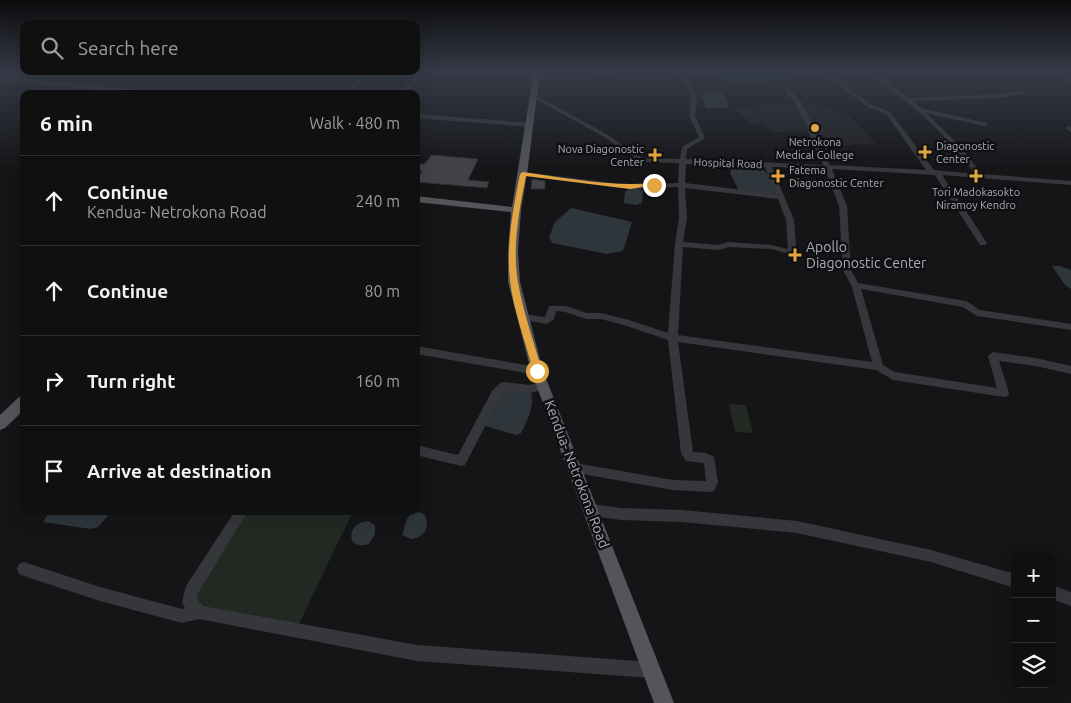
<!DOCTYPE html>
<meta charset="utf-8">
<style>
:root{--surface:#101011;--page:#19191a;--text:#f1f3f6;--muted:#9c9d9f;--line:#303031}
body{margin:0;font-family:Ubuntu,sans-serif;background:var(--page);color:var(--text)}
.controls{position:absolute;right:15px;bottom:15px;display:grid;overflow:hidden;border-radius:10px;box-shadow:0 5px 20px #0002}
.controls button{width:45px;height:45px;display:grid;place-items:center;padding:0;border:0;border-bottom:1px solid var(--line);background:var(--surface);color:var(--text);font:25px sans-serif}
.stop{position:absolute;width:15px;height:15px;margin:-11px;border:4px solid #e3a541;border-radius:50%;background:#fff}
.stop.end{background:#e3a541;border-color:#fff;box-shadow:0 1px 5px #0008}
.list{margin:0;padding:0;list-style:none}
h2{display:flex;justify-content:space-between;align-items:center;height:65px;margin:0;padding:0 20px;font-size:21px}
h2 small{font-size:16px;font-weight:400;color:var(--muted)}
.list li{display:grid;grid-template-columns:32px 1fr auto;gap:15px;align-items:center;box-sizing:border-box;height:90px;padding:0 20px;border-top:1px solid var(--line)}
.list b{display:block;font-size:19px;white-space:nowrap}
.list p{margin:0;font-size:16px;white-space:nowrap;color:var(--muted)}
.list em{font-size:16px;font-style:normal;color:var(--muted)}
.icon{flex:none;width:28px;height:28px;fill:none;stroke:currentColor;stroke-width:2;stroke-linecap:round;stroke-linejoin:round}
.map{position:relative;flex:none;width:1071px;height:703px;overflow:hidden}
.search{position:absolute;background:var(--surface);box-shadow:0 5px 20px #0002;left:20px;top:20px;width:400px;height:55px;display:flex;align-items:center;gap:12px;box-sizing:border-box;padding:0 18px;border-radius:10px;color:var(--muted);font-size:19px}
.panel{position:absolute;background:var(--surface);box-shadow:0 5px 20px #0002;left:20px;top:90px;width:400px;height:425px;border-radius:10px}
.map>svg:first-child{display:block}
</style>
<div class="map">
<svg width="1071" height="703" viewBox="0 0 1071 703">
<rect width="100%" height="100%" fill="#151517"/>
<path fill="#212124" d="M764,105H816L848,115L876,143L826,147L807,132H775L762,125L751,123L733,108Z"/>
<g fill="#222922">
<path d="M716,72H782L791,80L728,83Z"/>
<path d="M729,404L746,405L753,433L735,432Z"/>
<path d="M248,511H353L297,628L205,608L196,599L199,584Z"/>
</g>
<g fill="#2e363c">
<path d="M716,90L723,91L729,105L725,108H706L701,95Z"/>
<path d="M753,165C768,169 771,178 776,192L774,195L743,192L738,189L730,173L731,169Z"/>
<path d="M629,189H639L643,191L642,203L636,205L624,203L625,192Z"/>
<path d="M571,208L632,222L623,251L607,254L552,243L549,237L555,222Z"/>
<path d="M1052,266H1060L1071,270V289L1065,285Z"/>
<path d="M505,387L530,390C536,404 527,421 521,433L516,435L485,426Z"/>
<path d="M50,511H112L98,527L91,529L43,522Z"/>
<path d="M418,512L424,514C431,526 425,537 412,539L402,535L407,519L411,514Z"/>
<path d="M368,521L375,525V534L369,544C345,552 346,522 368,521Z"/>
</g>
<g fill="#424347" stroke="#2f2f33">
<path d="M431,155L478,159L468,180L489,182L487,188L416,182L422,171L416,170V168L419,164H425Z"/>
<path d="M532,179L545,181V189H531Z"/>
</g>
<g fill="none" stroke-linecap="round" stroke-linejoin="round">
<g fill="#36373b" fill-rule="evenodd">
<path d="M364,72H369L349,94H343Z"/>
<path d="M385,72H426L427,73L404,94H397L417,76Z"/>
<path d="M599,72H607L595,78L535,80L532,78L535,76L594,74Z"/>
<path d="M674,72H679L695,91L697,101L695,116L705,138L687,149L686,159L823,165L811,141L810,132L795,103L783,88L786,86L801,102L816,132L817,141L830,165L926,170L886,114L868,107L820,72H826L872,105L890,112L934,170L975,174C957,150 937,127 914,108C899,95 882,85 868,72H874L909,98L999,94L1026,91V93L999,98L913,101L921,108L987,123L988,124L985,126L926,113L959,145L982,174L1071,181V185L942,175L987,243L986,245H980L935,175L832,169L847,206L851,270L858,283L966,301L980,310L1071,324V330L977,316L963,307L861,289L883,365L895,372L997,388L988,356L993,352L1036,358L1071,366V374L1036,366L999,361L1009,393L1008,396L1004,397L893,380L876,370L678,342L693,452L706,453L714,457L718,482L714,491L710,492L673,490L571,472L569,468L571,464L575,463L673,480L706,481L704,463L686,461L681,453L668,340L624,325L601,319H586L565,312L556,311L554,319L547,324L523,320L518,317L523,314L545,317L549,306H566L587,313H601L629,320L668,333L675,244L679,218L678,187L630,189L523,176L519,174L523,172L630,185L678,183L679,163L645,162L634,158L604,137L532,97L537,96L608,135L638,156L646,158L680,159L682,147L699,137L689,116L691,101L690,91L679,78L624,79L621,77L624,75L675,74ZM686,164L765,167L776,194L685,183ZM772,167L825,169L839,206L843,270L852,287L872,362L678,335L683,247L719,250L729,247L771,249L789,254L790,259H796L797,257L794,220ZM685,188L778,199L786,220L788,249L771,245L728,242L718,245L683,242L687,218Z"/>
<path d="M1054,72H1060L1071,79V83Z"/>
<path d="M0,77L164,92L167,94H143L0,81Z"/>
<path d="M416,114L531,123L534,125L531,127L416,118Z"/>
<path d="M1068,126L1071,127V132L1065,128Z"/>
<path d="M416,346L537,367L541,368L542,371L541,374L537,375L416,354Z"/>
<path d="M504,382L530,385L543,382L547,383L548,386L547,389L530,393L506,390L500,397L465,465L461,466L416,455V445L458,455L492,391L500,383Z"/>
<path d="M591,504L621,508L682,510L797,521L931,550L1015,574V588L931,562L797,533L682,522L621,520L591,516L587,514L585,510L587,506Z"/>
<path d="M235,511H248L198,593L197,599L203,606L417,645L651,662L656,665L659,670L656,675L651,678L417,661L199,619L182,623L100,601L24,576L19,574L17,569L19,564L24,562L100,587L182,609L185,608L182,602L186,586Z"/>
<path d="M1052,585L1071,592V606L1052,599Z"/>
</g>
<g fill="#53555a" fill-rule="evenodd">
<path d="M520,72H540L527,174L521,210L518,251L520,282L543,371L674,703H654L531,371L508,282V251L511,212L416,202V196L512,207L533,76Z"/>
<path d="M24,396V410L5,428L0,430V415L19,397Z"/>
</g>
</g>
<linearGradient id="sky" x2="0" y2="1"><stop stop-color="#0c0c0d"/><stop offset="0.42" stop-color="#353b47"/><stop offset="1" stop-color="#353b47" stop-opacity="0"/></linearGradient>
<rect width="1071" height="171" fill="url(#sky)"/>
<path fill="#e3a541" d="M523,172C567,178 610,187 654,183L657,185L630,189L526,176C519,210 512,248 518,282C523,312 534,342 542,371L537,374L533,371C526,344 513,308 510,281C506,245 513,209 520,174Z"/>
<g fill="#e3a541" stroke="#101012" stroke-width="2">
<circle cx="815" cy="128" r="5"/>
<path d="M922.5 144.5h5v5h5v5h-5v5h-5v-5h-5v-5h5z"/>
<path d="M652.5 147.5h5v5h5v5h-5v5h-5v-5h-5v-5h5z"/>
<path d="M775.5 168.5h5v5h5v5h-5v5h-5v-5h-5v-5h5z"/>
<path d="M973.5 168.5h5v5h5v5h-5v5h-5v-5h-5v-5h5z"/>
<path d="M792.5 247.5h5v5h5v5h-5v5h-5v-5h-5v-5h5z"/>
</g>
<g text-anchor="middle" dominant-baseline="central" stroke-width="5" stroke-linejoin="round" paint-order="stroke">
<g font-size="11" fill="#a8adb6" stroke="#101012">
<text x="815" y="142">Netrokona<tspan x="815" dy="13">Medical College</tspan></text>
<text x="936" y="146" text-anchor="start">Diagonostic<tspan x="936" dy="13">Center</tspan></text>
<text x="644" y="149" text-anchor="end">Nova Diagonostic<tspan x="644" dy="13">Center</tspan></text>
<text x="789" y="170" text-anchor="start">Fatema<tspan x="789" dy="13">Diagonostic Center</tspan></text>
<text x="976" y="192">Tori Madokasokto<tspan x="976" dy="13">Niramoy Kendro</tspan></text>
</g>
<g font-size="11" fill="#a8adb6" stroke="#101012">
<text transform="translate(728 163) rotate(2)">Hospital Road</text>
</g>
<g font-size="14" fill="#a8adb6" stroke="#101012" text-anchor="start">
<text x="806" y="247">Apollo<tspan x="806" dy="16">Diagonostic Center</tspan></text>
</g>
<g font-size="14" fill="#a8adb6" stroke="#101012">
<text transform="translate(577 474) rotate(69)">Kendua- Netrokona Road</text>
</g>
</g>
</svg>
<div class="controls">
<button>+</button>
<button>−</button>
<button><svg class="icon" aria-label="layers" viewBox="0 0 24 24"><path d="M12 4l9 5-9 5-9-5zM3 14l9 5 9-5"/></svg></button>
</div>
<div class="stop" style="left:537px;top:371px"></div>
<div class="stop end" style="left:654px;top:185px"></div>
<div class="search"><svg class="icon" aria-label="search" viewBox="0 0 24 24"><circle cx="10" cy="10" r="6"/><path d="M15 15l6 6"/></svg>Search here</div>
<section class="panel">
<h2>6 min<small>Walk · 480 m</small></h2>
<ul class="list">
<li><svg class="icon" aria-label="ahead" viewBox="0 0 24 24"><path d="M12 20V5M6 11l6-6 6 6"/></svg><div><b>Continue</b><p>Kendua- Netrokona Road</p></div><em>240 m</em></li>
<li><svg class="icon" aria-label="ahead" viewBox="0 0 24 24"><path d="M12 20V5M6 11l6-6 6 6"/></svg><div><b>Continue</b></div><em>80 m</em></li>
<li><svg class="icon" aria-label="right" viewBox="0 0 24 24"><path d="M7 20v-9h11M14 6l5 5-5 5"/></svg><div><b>Turn right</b></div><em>160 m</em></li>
<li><svg class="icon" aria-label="arrive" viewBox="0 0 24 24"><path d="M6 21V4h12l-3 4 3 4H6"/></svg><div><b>Arrive at destination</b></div></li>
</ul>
</section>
</div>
